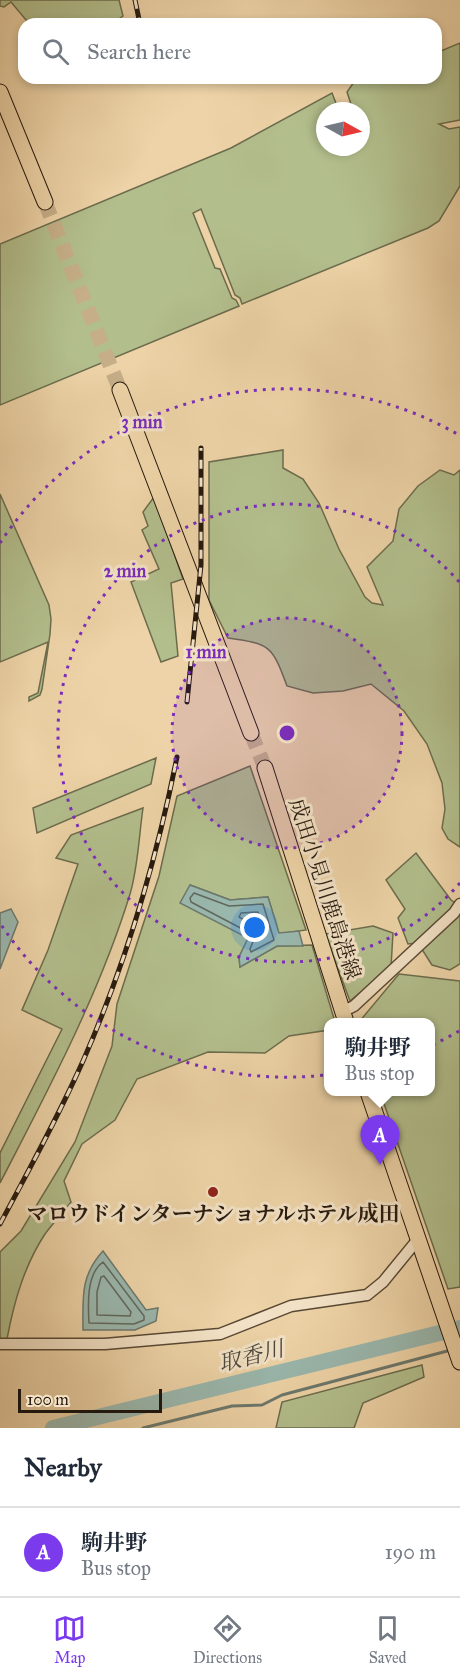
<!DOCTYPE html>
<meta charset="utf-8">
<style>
:root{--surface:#fff;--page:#f2f2f3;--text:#1f2937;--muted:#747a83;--line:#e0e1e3;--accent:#7c3aed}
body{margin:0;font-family:"IM FELL Great Primer","Noto Serif JP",serif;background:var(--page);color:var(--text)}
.compass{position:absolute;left:316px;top:102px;width:54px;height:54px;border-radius:50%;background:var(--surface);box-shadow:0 3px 9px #0003;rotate:98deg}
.scale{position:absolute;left:18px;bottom:15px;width:144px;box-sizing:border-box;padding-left:6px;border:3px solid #26190e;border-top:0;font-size:16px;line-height:21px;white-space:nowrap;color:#26190e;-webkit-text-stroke:4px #f3e2c6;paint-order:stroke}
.you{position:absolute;left:255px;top:928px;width:21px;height:21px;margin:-15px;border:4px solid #fff;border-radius:50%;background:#1a73e8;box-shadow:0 0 0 9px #1a73e833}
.badge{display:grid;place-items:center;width:39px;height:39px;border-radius:50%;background:var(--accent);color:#fff;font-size:20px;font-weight:700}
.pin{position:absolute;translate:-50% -50px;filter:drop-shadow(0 2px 3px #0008)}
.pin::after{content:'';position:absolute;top:32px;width:21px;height:18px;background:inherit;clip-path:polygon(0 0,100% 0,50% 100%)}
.popup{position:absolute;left:324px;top:1018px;width:111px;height:78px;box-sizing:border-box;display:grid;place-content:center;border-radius:12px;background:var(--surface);filter:drop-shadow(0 2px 4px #0005);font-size:20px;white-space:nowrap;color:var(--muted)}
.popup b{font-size:22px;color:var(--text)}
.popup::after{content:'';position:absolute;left:50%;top:100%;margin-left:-12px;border:12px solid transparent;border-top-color:var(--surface)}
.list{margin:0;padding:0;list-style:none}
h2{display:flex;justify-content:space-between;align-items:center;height:78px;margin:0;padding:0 24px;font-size:26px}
h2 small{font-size:20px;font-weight:400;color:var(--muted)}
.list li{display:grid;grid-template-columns:39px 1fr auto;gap:18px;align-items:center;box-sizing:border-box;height:90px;padding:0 24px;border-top:2px solid var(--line)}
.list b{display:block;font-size:22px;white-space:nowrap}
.list p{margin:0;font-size:20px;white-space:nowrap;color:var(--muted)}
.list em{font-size:20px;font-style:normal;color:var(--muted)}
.icon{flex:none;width:33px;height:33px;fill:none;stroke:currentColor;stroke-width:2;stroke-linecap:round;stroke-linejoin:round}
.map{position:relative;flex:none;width:460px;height:1428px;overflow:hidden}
.search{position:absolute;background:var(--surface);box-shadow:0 3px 9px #0003;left:18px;right:18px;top:18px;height:66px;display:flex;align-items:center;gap:15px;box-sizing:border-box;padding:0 21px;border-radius:18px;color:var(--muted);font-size:22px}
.sheet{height:168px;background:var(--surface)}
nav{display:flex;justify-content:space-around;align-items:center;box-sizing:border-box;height:84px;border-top:2px solid var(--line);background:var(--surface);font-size:16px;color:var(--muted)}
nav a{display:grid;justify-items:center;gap:3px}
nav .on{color:var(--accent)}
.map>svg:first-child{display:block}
</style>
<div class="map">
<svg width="460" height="1428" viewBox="0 0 460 1428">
<rect width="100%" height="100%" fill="#edd3a7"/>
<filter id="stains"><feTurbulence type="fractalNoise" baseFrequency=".00333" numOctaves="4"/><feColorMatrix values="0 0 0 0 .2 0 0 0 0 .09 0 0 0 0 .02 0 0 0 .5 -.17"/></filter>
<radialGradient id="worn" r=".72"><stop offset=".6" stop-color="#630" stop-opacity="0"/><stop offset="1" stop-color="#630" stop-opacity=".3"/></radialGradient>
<g fill="#b2be8c" stroke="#6c6c4d" stroke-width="1.5">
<path d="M0,0H119L123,16L112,24H34L26,20L11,2L4,7L0,6Z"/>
<path d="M460,43V120L439,124L449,129L460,127V186L439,221L428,228L242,304L240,298L235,295L201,209L193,213L215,268L220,269L232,298L236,300L239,306L0,405V244L231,148L332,93L339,111H325V147H361V111H344L352,107L347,92L356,79L436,78V53Z"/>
<path d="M283,450V468L303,479L319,503L339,549L365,597L372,603L383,605L367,567L393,541L399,509L418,486L440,470L454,475L460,470V847L448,839L442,828L445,809L442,783L427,744L404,711L371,684L343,691L313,693L287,686C272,645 270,644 228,638L209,600V462Z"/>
<path d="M0,494L49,605L51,619L50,634L42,689L40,695L29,701V697L38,693L48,642L0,662Z"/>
<path d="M154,497L183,579L171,583L178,656L161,662L131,582L159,569L142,530L148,526L143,512Z"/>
<path d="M156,758L151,784L37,833L33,808Z"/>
<path d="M250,766L306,930L279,934L268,897L230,900L190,885L249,938L239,957L240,967L277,946L312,945L335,1022H329V1030L289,1036L265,1053L208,1052L137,1079L115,1120L82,1144L64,1181L71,1202C63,1213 53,1223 45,1234C24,1266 14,1302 7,1339H0V1252L21,1231L75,1142L112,1046L117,1004L159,876L177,796Z"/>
<path d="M143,808C139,835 138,868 130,894C99,995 48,1090 0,1183V1153L62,1029L22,1010L48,950L78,864L56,858L71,835Z"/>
<path d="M416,853L451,900L460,906V964L450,970L432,965L418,943L408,944L398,918L405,909L386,880Z"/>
<path d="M373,926L393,933L391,967L350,1001L325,934Z"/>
<path d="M399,974L460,981V1287L448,1289L380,1092H431V1022H359Z"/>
<path d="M422,1365L424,1377L363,1403L354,1428H276L282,1402Z"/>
</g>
<g fill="#9ab7ad" stroke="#6c786d" stroke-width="1.5">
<path d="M190,885L230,900L268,897L279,933L299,931L303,946H277L240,967L239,957L248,938L180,903Z"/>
<path d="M11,909L18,922L0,969V913Z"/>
<path d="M103,1251L146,1310L158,1308L156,1321L135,1330H83C83,1298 80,1276 103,1251Z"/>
</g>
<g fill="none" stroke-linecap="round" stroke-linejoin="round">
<g stroke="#60685e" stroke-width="1.5">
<path d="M194,893L229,906L263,904L274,940L251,952L250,949L254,939L252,934L191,902L190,898Z"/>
<path d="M258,912L263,926L260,929L239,917L241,913Z"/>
<path d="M103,1262L144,1316V1320L134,1324L89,1323C88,1305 86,1274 103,1262Z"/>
<path d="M104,1276L131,1312L130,1316L97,1315V1292L101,1277Z"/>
</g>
<path stroke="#6c786d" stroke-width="3" d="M143,1428L232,1406L262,1405L282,1395L451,1350"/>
<path stroke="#9ab7ad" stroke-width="16" d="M53,1428L460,1328"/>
<g stroke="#c5ae88" stroke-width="15" stroke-dasharray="15 8" stroke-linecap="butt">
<path d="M45,202L120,390"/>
<path d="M251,733L265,768"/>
</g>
<defs>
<g id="minor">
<path d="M342,1012L354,1006L454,913L460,904"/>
<path d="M0,1344H105L220,1334L291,1306L367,1295L383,1282L419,1238"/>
</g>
<g id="primary">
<path d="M0,92L45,202"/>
<path d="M120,390L251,733"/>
<path d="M265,768L346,1022"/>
<path d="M368,1092L460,1362"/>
</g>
</defs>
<use href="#minor" stroke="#584834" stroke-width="13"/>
<use href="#primary" stroke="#26190e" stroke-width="17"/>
<use href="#minor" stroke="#f3e2c6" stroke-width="10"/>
<use href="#primary" stroke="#edd3a7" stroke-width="15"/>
<defs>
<g id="rail">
<path d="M135,0L140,24"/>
<path d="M187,702L201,565V448"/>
<path d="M0,1224C29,1170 58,1117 83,1061C126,963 156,862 177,757"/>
</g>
</defs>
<use href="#rail" stroke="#26190e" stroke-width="5"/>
<use href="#rail" stroke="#f3e2c6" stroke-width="3" stroke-dasharray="9" stroke-linecap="butt"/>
</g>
<circle cx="287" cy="733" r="115" fill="#7b2cbf" fill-opacity=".12"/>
<g fill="none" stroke="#7b2cbf" stroke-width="3" stroke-dasharray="3 6">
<circle cx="287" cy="733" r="115"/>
<path d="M460 883A229 229 0 1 1 460 583"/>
<path d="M459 1031A344 344 0 0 1 0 923M0 543A344 344 0 0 1 459 435"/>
</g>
<circle fill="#8f2418" stroke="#f3e2c6" stroke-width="2" cx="213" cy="1192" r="6"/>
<g text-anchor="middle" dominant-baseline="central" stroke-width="6" stroke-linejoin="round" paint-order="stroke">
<g font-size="21" fill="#26190e" stroke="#f3e2c6">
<text transform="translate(325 889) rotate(72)">成田小見川鹿島港線</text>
</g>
<g font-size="21" font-weight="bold" fill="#26190e" stroke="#f3e2c6">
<text x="213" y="1214">マロウドインターナショナルホテル成田</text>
</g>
<g font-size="22" font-style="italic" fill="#49483e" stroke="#f3e2c6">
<text transform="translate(251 1356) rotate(-14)">取香川</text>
</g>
</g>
<circle cx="287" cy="733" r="9" fill="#7b2cbf" stroke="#f3e2c6" stroke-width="3"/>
<g font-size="18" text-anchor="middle" font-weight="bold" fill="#7b2cbf" stroke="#f3e2c6" stroke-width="6" stroke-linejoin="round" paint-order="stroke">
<text x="142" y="428">3 min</text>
<text x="125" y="577">2 min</text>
<text x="206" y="658">1 min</text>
</g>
<rect width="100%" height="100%" filter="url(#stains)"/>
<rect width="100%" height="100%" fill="url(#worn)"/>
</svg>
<svg class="compass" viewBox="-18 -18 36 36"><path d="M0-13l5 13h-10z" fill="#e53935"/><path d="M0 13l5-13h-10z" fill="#747a83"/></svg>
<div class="scale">100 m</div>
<div class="you"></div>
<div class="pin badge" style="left:380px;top:1165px">A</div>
<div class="popup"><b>駒井野</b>Bus stop</div>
<div class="search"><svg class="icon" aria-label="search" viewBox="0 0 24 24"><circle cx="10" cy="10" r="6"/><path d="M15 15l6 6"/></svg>Search here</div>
</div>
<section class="sheet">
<h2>Nearby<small></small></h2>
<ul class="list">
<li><span class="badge">A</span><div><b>駒井野</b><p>Bus stop</p></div><em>190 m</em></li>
</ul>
</section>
<nav>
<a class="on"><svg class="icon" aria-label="map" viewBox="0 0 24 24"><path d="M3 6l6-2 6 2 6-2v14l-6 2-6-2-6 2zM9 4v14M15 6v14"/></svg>Map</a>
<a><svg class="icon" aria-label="directions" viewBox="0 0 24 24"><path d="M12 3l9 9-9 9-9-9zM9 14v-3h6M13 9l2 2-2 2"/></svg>Directions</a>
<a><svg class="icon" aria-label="saved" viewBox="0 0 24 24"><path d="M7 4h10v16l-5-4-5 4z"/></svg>Saved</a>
</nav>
